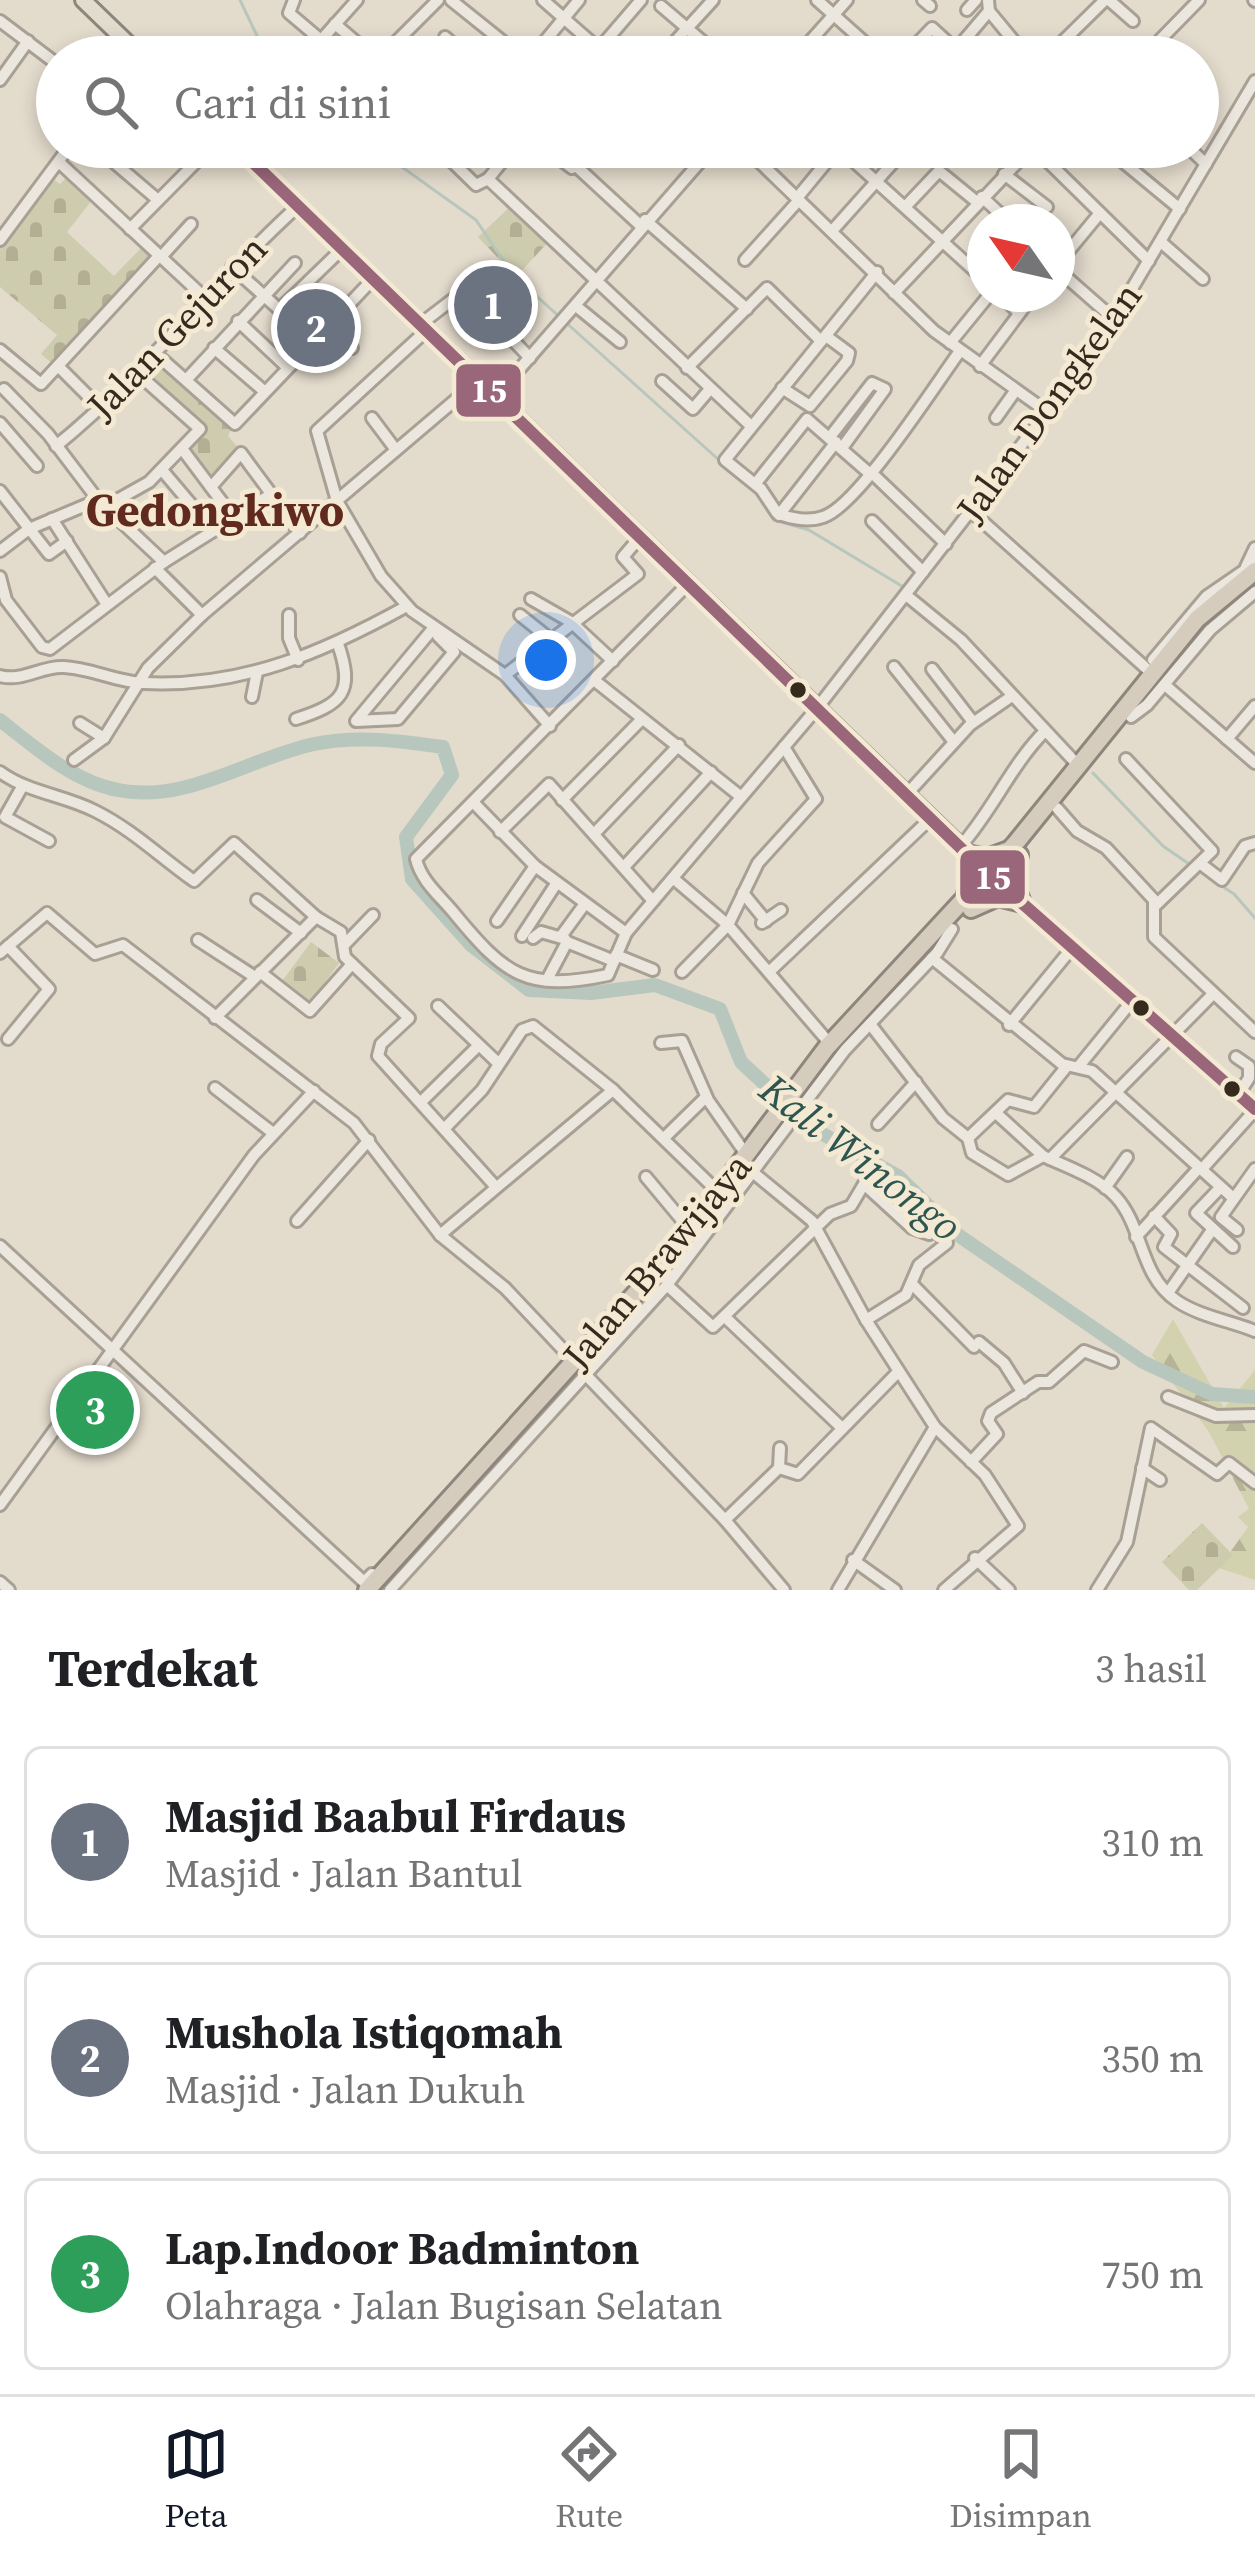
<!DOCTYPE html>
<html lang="id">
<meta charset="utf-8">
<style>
:root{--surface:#fff;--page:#f6f6f6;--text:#202124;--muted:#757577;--line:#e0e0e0;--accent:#111827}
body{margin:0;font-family:"Source Serif 4",serif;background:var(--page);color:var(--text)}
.compass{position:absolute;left:967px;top:204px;width:108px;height:108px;border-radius:50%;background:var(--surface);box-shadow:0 6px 18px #0003;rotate:304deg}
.you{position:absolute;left:546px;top:660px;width:42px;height:42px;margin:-30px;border:9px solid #fff;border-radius:50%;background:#1a73e8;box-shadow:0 0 0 18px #1a73e833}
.badge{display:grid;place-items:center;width:78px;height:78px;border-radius:50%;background:var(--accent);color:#fff;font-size:39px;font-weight:700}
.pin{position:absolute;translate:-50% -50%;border:6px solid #fff;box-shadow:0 3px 12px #0006}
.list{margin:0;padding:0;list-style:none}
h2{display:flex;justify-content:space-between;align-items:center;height:156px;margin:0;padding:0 48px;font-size:51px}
h2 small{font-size:39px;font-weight:400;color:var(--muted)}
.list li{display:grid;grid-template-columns:78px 1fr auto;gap:36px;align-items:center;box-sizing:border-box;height:192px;margin:0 24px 24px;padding:0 24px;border:3px solid var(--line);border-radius:18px}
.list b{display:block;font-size:45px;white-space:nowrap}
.list p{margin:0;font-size:39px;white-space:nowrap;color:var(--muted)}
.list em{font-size:39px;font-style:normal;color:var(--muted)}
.icon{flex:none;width:66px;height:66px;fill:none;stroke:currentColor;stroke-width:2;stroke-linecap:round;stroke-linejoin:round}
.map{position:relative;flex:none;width:1255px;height:1590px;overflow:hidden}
.search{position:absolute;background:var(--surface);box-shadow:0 6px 18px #0003;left:36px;right:36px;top:36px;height:132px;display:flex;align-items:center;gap:30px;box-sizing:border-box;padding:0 42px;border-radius:66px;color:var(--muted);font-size:45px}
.sheet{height:804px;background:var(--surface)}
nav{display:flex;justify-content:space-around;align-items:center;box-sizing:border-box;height:168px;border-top:3px solid var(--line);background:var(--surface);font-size:33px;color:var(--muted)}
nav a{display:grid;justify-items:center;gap:6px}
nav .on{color:var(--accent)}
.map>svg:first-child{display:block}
</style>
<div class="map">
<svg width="1255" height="1590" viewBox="0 0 1255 1590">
<defs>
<pattern id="forest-firs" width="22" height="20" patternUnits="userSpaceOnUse" patternTransform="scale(3)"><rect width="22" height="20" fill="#d3d2af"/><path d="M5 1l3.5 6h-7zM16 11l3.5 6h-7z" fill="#b6b496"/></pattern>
<pattern id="cemetery-stones" width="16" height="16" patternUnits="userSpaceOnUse" patternTransform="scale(3)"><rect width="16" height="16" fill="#ceccae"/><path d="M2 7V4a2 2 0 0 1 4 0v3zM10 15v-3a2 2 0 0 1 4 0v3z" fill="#b2af95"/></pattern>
</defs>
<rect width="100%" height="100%" fill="#e3dbcc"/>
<path fill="url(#forest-firs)" d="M1173,1319L1224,1408L1255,1370V1580L1219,1568L1248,1527L1238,1517L1249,1509L1209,1432L1152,1355Z"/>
<g fill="url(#cemetery-stones)">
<path d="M67,177L93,199L67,232L114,276L144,245L156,256L56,367L41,354L57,335L0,287V245L53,179L60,184Z"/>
<path d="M513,204L550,240L516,277L478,237Z"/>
<path d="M158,356L233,426L228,436L242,452L214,481L185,446L200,430L144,374Z"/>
<path d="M311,942L339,963L309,1004L280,984Z"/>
<path d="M1202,1523L1233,1555L1197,1590H1189L1162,1562Z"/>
</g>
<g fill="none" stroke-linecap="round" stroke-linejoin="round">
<g stroke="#b8c7bd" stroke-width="3">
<path d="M240,0L258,38L275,57"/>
<path d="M374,147L476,220L513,275L739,478"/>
<path d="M769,511L774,520L809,530L905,588"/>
<path d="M913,594L966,637"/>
<path d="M1042,719L1070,748"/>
<path d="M1093,773L1163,846L1192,866"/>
<path d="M1199,871L1234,894L1255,918"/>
</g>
<path stroke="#b8c7bd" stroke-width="14" d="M0,720C34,747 74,782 118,790C186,804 249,758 314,744C357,735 400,741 443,747L452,775L406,837L412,879L471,945L529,990L591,993L655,985L720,1009L741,1062L812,1128L898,1176L958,1235L1143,1362L1212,1394L1255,1397"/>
<defs>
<g id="minor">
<path d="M294,0L289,13L341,57"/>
<path d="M451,0L522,57"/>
<path d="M543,0L599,49"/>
<path d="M817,0L881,57"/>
<path d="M923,0L930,6"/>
<path d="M988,0L989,11L1027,57"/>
<path d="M1109,0L1133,21"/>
<path d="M1254,0L1255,1"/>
<path d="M661,6L715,52"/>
<path d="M967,10L976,0"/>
<path d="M0,21L57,64"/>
<path d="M335,24L362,47"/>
<path d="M445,37L467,57"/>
<path d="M322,39L357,0"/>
<path d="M747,44L761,57"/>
<path d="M540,47L579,0"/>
<path d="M381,57L438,0"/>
<path d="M592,57L641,0"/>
<path d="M661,57L713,0"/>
<path d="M796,57L847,0"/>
<path d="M904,57L932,28L956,50"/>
<path d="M950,57L989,11"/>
<path d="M1047,57L1105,0"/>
<path d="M1161,57L1165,51L1159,41L1199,0"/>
<path d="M0,80L28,41"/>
<path d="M437,147L476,185L488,179L750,425"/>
<path d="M544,147L572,168L583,157L574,147"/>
<path d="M686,147L700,160"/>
<path d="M744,147L934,331L1046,411"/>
<path d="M838,147L985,280"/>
<path d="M987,147L1010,167"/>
<path d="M1033,147L1149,261"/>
<path d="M1105,147L1180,209"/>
<path d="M1188,147L1206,164"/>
<path d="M103,153L158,200"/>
<path d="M61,164L204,297"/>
<path d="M576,166L641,226"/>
<path d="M1004,174L1047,207"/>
<path d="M488,179L514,147"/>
<path d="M982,197L1009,222"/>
<path d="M797,198L839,147"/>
<path d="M905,207L939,171L977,202"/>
<path d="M645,220L747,309"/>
<path d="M130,229L211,147"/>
<path d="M832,231L907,147"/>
<path d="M0,240L69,147"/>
<path d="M1161,242L1203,279"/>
<path d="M160,258L191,224"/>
<path d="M745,260L799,200"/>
<path d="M1057,265L1100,213"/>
<path d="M232,267L313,340"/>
<path d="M1057,269L1114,319"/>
<path d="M877,272L725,460L761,489L777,513C791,519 809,522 823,517C858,506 935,385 960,351"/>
<path d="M894,293L1032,147"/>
<path d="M1000,294L1018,312"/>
<path d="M576,306L620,342"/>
<path d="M280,309L342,249"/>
<path d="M238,321L286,366"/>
<path d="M329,323L352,348"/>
<path d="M422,323L465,290L530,358"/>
<path d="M428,329L317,431L337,501L381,576L412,611L505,675L550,726"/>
<path d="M950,343L990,294"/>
<path d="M214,348L264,391"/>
<path d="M0,350L41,384L158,257"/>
<path d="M155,353L235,424L374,278"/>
<path d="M980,366L1034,294"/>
<path d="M59,367L101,409"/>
<path d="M687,368L767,288L821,341"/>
<path d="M187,379L295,263"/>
<path d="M662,381L693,409L710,389"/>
<path d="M782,388L810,406L847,361L849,353L826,336"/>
<path d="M4,389L48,434L98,500L164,562"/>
<path d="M496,396L713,147"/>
<path d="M372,418L396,450"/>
<path d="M996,418L1016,390"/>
<path d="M0,423L37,466"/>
<path d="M830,437L872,383L885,389L842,448"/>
<path d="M56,446C145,374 213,283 298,206"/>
<path d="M162,470L212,529"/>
<path d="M876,477L946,544"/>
<path d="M756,483L807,419L869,473"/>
<path d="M211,487L241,453L300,533"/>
<path d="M0,491L49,554L67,541"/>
<path d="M108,505L149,482L200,429L138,374"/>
<path d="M972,512L1147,669"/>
<path d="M779,515L836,442"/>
<path d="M234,518L270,495"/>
<path d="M52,519L106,603"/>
<path d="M872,521L923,572"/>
<path d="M0,551L29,529L98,500"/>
<path d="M1246,567L1255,548"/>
<path d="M155,568L202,615"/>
<path d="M0,577L6,600L42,647L50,649L164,562L234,518L183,450"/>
<path d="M906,595L961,640L1074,761"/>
<path d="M531,599L571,622L613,661"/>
<path d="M289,615V638L298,660"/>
<path d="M520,615L550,639"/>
<path d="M431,631L356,721L398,719L454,652L438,636"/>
<path d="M1153,660L1207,596L1255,563"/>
<path d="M894,667L954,742"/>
<path d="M932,669L973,722"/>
<path d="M505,675L638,574L623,557L640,537"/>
<path d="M0,676C23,682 41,666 63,667C91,668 116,682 144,683C242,688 324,652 407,606"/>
<path d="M594,680L740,796"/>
<path d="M1165,685L1255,763"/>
<path d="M252,697L257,672"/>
<path d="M1131,717L1147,705L1210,630L1255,592"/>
<path d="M296,719C342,704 355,693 338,644"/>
<path d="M80,723L104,738"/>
<path d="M1227,739L1255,706"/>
<path d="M1126,759L1212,851L1156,905"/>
<path d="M74,760L104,738L148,668L202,615L480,379"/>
<path d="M0,772C29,793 64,795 95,811C133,830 160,857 194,881L234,843L316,917L341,932L345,957L409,1018L381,1044L378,1056L495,1186"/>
<path d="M22,787L5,817L49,841"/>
<path d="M907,794L970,725L1012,696"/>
<path d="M562,800L642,719"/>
<path d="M473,802L535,866L626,933L818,707L1037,425L1114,319L1255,81"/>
<path d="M1057,808L1077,831L1106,848L1154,900V937L1255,1032"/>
<path d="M500,832L549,784L653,901"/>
<path d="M594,834L679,745"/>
<path d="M960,847C993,810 1011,765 1045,731"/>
<path d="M1201,864L1222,880L1245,846L1255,843"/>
<path d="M624,867L711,772"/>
<path d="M674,879L728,925L825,1038"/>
<path d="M743,893L766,921"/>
<path d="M257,900L301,933"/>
<path d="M497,921L535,866"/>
<path d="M762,923L781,910"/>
<path d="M626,933L608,975C526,992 505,975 454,913C440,896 421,881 416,859L689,583"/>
<path d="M522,936L556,884"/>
<path d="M533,938L541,932L562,938"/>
<path d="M198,940L255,977"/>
<path d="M567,942L614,961"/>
<path d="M346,943L373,915"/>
<path d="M8,946L49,989L8,1039"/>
<path d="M0,953L47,913L95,954L123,945L354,1123L440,1235L505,1288L570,1357"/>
<path d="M616,955L653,970"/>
<path d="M932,958L1062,1064L1092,1071L1231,1196"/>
<path d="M771,970L931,818"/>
<path d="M260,972L310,1011L352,964"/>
<path d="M682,972L728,925L758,863L816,799L784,747"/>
<path d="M549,976L567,942L562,935L584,905"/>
<path d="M438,1006L497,1062"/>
<path d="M215,1018L316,917"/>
<path d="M870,1024L943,1118L968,1138L972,1153L1008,1175L1043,1156C1066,1166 1099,1178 1116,1197C1144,1228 1139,1275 1177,1301C1199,1316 1230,1321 1255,1331"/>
<path d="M1009,1025L1072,948"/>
<path d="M661,1043L682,1041L708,1100L743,1150"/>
<path d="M1236,1057L1249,1066V1078L1238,1095"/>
<path d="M1079,1066L1132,1001"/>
<path d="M215,1088L273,1133"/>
<path d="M421,1102L477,1047"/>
<path d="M996,1113L1042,1155"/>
<path d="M878,1124L916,1082"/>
<path d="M445,1128L482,1090L522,1030L533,1026L613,1090L714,1188"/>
<path d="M664,1138L706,1097"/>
<path d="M968,1138L1008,1100L1034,1107L1067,1066"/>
<path d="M1050,1159L1212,995"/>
<path d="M1203,1168L1255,1110"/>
<path d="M755,1174L812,1221L866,1320L935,1427L838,1590"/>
<path d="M646,1177L686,1225"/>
<path d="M1105,1188L1127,1157"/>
<path d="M1219,1189L1196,1213L1233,1247"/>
<path d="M1154,1216L1171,1234L1164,1247L1243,1308"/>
<path d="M297,1221L369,1140"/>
<path d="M1237,1230L1221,1217L1255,1169"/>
<path d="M440,1235L613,1090"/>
<path d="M1136,1237L1198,1169"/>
<path d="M0,1246L364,1582L372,1574"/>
<path d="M912,1284L974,1347"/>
<path d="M667,1285L713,1327L830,1214L851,1206L864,1184L912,1228L929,1234L935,1230L947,1243L919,1265L906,1295L866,1320"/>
<path d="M1168,1293L1212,1230"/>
<path d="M725,1317L842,1428"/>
<path d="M979,1342L1004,1363L1023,1393"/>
<path d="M586,1375L725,1520L784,1590"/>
<path d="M1168,1397L1216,1416L1255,1415"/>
<path d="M935,1427L985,1475L1018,1526L944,1590"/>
<path d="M971,1462L997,1434L988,1421L991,1413L1038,1382H1049L1084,1351L1112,1362"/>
<path d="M779,1468L798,1474L898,1372"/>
<path d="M1142,1468L1160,1480"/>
<path d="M0,1505L254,1155L314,1091"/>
<path d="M725,1520L779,1468L780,1448"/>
<path d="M975,1558L1009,1590"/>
<path d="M853,1560L895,1590"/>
<path d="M0,1582L9,1590"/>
<path d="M390,1590L667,1285L845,1050L937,953L952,929"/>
<path d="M1097,1590L1127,1542L1151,1428L1217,1474L1229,1463L1255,1483"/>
</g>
<g id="major">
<path d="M83,0L142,57"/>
<path d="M237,147L988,873"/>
<path d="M996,880L1255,1109"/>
</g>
<g id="highway">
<path d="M1019,855L1013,879L1022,903"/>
<path d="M966,894L972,875L967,854L987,858L1006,851"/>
<path d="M971,909L998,897L1022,903"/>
<path d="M367,1590L673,1252L827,1047L1015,844L1197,619L1255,571"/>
</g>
</defs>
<use href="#minor" stroke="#a8a095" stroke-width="16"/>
<use href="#major" stroke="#8e867c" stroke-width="20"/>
<use href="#highway" stroke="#8e867c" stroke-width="22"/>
<use href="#minor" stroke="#ece7de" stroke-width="10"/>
<use href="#major" stroke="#e2dccf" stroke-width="14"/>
<use href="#highway" stroke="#d6ccbe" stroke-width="16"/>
<defs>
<path id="bus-1" d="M237,147L971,858L1255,1109"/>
</defs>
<use href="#bus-1" stroke="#f4e9d2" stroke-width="21"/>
<use href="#bus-1" stroke="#99667a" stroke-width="12"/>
</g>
<g fill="#36291e" stroke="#f4e9d2" stroke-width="4.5">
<circle cx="798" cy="690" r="10"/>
<circle cx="1141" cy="1008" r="10"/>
<circle cx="1232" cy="1089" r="10"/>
</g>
<g text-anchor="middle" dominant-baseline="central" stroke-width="10" stroke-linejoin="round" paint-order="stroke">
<g font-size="39" fill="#36291e" stroke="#f4e9d2">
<text transform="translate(177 327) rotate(-46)">Jalan Gejuron</text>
<text transform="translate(1049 402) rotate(-54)">Jalan Dongkelan</text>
<text transform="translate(657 1261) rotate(-50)">Jalan Brawijaya</text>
</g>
<g font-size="42" font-style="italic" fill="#2e5651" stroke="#f4e9d2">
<text transform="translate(861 1157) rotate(38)">Kali Winongo</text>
</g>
<g font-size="45" font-weight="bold" fill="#612a1f" stroke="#f4e9d2">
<text x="215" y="510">Gedongkiwo</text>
</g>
</g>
<g stroke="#f4e9d2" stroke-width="4.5">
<rect x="454" y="362" width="69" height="57" rx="12" fill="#99667a"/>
<rect x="958" y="848" width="69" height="58" rx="12" fill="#99667a"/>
</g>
<g font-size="33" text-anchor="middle" font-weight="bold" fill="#fff">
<text x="489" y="402">15</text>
<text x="993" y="889">15</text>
</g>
</svg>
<svg class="compass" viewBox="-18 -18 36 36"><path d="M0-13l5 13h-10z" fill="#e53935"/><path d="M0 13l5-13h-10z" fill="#757577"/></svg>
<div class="you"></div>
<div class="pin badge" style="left:493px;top:305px;background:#6b7280">1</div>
<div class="pin badge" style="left:316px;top:328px;background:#6b7280">2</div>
<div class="pin badge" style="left:95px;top:1410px;background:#2e9e5b">3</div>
<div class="search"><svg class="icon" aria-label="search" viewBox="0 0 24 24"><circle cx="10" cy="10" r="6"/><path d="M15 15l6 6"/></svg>Cari di sini</div>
</div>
<section class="sheet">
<h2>Terdekat<small>3 hasil</small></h2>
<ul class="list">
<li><span class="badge" style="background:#6b7280">1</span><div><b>Masjid Baabul Firdaus</b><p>Masjid · Jalan Bantul</p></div><em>310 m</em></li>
<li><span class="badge" style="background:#6b7280">2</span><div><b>Mushola Istiqomah</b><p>Masjid · Jalan Dukuh</p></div><em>350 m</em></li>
<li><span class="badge" style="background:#2e9e5b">3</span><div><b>Lap.Indoor Badminton</b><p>Olahraga · Jalan Bugisan Selatan</p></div><em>750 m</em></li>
</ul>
</section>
<nav>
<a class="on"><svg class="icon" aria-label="map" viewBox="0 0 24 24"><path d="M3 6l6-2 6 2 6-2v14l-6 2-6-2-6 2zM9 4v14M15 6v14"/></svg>Peta</a>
<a><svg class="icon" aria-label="directions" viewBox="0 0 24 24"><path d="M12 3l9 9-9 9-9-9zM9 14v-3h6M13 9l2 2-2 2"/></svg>Rute</a>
<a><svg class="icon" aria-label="saved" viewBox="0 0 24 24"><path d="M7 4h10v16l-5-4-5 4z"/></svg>Disimpan</a>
</nav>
